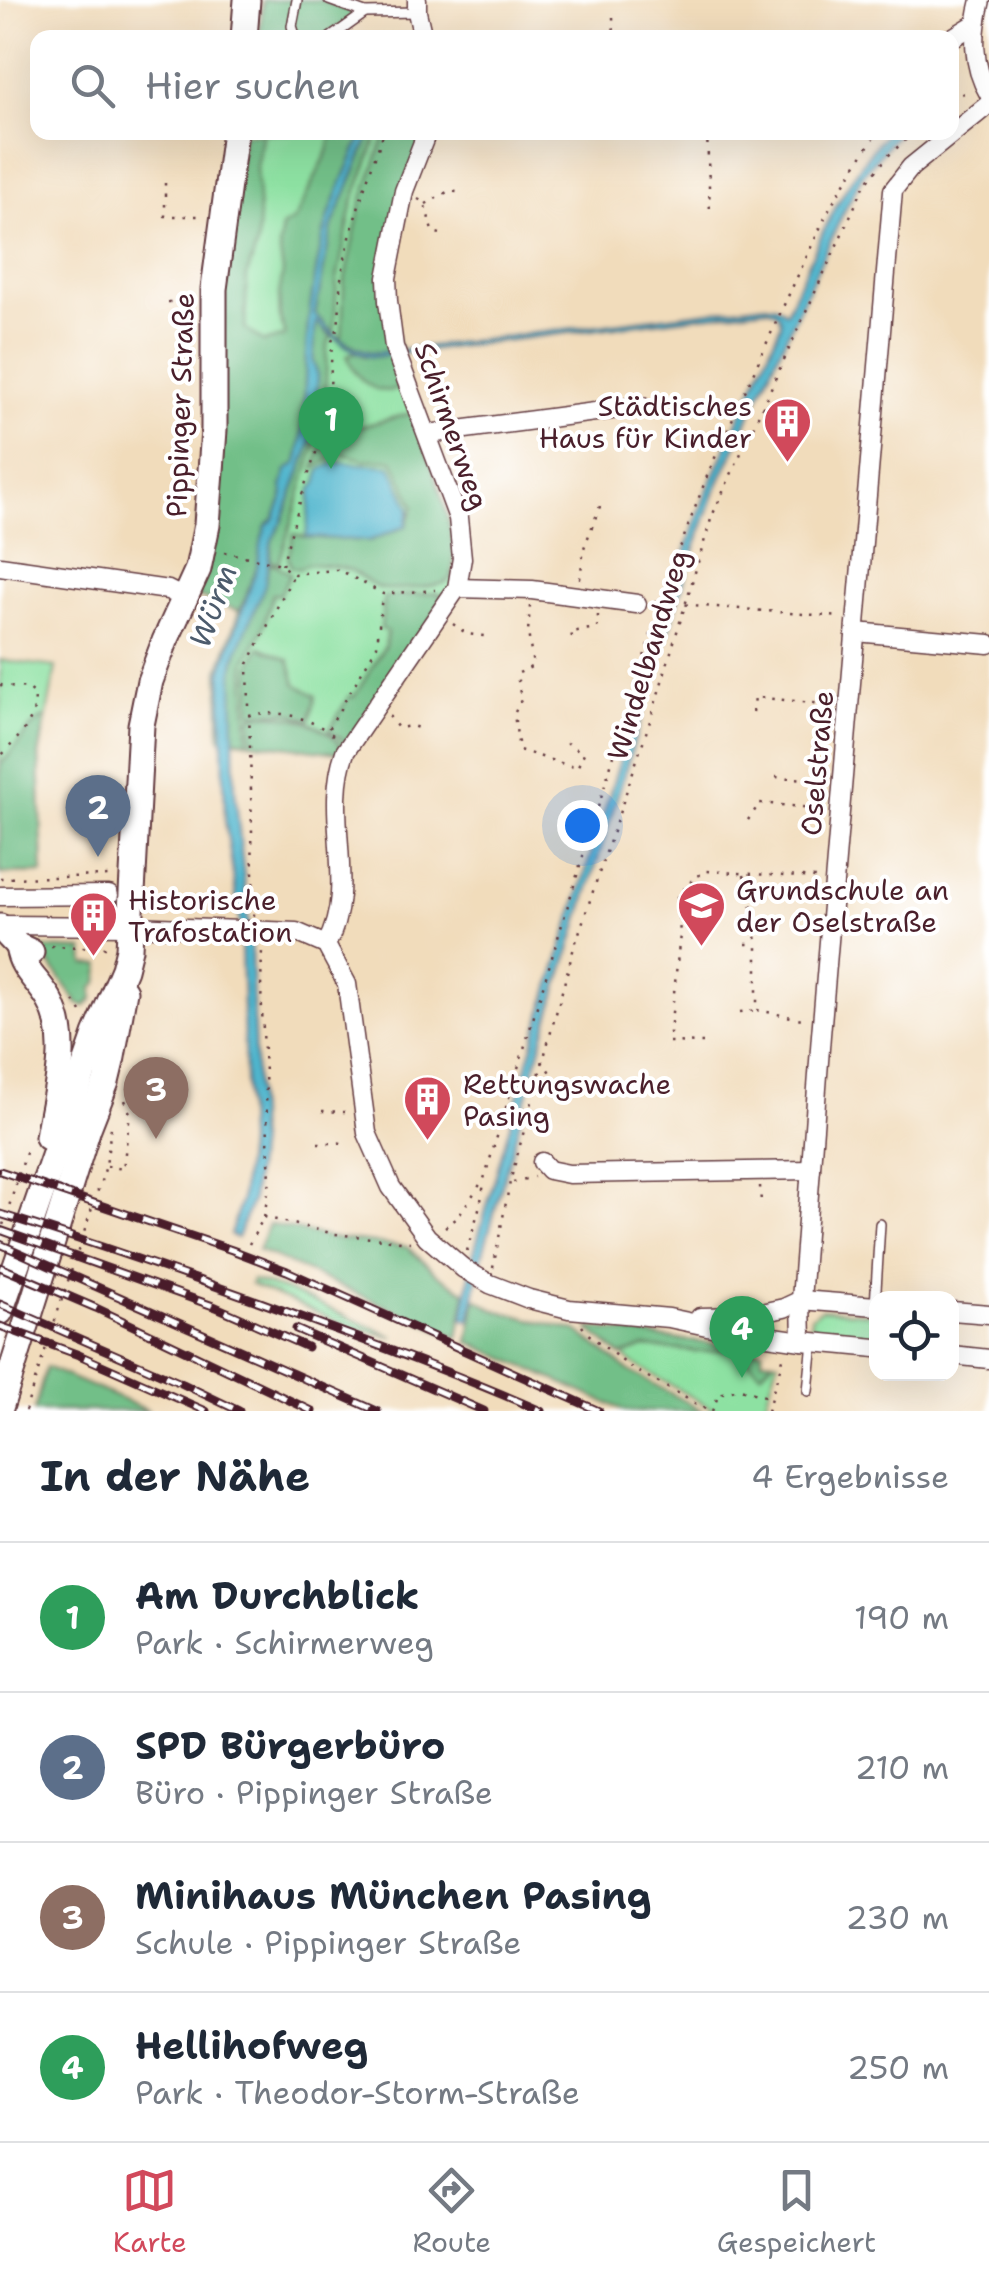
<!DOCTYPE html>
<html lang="de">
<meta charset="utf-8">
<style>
:root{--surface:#fff;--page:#f6f6f7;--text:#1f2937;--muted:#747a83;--line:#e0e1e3;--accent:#d1495b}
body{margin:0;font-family:"Shantell Sans",sans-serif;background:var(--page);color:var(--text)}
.controls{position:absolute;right:30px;bottom:30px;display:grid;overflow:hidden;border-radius:20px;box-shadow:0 10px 40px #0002}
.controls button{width:90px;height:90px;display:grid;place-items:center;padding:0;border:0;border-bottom:2px solid var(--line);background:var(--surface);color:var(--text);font:50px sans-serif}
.you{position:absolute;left:582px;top:825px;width:35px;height:35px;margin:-25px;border:8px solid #fff;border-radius:50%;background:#1a73e8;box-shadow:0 0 0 15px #1a73e833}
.badge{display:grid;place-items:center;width:65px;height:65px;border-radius:50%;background:var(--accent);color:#fff;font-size:32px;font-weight:700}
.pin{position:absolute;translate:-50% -82px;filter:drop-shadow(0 2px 5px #0008)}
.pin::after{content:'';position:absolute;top:52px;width:35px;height:30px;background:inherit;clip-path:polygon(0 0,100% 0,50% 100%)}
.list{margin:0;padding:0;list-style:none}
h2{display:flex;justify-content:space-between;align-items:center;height:130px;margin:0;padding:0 40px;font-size:42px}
h2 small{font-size:32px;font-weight:400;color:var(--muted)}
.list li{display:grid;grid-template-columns:65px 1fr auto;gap:30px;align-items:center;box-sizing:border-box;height:150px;padding:0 40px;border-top:2px solid var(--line)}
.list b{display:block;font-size:38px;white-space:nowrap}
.list p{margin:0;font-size:32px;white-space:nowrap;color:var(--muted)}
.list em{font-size:32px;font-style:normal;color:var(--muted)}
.icon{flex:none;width:55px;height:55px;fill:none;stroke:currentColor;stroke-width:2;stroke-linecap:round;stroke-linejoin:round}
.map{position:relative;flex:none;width:989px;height:1411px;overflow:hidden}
.search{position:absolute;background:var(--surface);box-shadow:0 10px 40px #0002;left:30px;right:30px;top:30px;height:110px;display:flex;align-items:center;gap:25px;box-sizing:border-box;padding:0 35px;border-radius:20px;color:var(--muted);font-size:38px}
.sheet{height:730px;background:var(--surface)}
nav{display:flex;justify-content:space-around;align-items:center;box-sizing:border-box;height:140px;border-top:2px solid var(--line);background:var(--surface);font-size:28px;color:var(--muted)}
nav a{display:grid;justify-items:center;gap:5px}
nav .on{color:var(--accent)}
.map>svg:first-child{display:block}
</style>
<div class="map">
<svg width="989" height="1411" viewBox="0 0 989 1411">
<rect width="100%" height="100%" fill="#fff"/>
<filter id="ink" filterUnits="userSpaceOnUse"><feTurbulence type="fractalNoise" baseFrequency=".01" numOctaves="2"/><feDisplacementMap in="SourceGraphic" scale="20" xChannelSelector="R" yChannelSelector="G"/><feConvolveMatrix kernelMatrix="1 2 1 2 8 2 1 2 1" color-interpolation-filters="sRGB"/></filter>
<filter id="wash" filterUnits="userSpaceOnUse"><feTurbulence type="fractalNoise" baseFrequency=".0048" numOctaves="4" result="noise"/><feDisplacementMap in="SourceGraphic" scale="40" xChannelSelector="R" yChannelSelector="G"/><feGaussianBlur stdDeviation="2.25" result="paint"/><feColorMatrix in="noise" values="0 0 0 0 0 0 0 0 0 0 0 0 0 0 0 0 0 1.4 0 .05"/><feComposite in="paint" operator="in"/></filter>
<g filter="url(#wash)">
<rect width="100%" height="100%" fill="#f1dcbb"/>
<g fill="#8de1a2" stroke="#6c8066" stroke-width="2.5">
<path d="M243,133H433L409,193L391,283L397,339L458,590L349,754L220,738L219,671L239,611L190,594Z"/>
<path d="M0,660L56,667L39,756L43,873L0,874Z"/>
<path d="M252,1280L288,1291L394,1337L350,1327L250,1284Z"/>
<path d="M821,1309L876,1314V1340L820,1335C812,1331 810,1327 811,1317Z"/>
<path d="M590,1328L762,1350V1359L778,1361L763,1411H716L632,1363L590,1331Z"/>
</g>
<g fill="#72bf88" stroke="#5e6f5a" stroke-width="2.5">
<path d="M263,0H322L359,14L323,37L259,38Z"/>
<path d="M243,133H263L256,167L259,215L257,245L247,275L245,329L264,342L285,336L280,317L279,294L283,272L279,247L282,227L295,219L328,151L332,133H363C351,163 335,194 326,226C319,253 314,282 310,309C302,360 309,413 297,463C286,471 280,481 284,494L274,519L266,527L257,567L246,597L239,611L190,594Z"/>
<path d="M371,133H379L353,202L337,280L334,334L315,314L332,226Z"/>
<path d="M386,133H424L384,278L394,352C369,354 361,350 340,339L342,334L344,283L361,203Z"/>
<path d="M316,321L331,337L327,346L325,414L279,563L270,561L272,540L282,522L317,427L318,376L313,363Z"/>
<path d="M356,352L364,356L394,355L402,387C376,399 355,379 347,355Z"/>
<path d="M412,413C421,439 474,563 446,582C438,587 396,590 385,589C373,589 363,577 352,571C338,565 321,565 307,564L299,569L291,567L288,557L294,534L306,537L369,541L406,526L414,506L393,460H365L339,453L314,469L332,416L347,430Z"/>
<path d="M269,564H276L290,574L280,595L273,594L262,631L245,662L248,741L234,739C234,714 229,685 235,660C242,627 263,598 269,564Z"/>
<path d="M436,593L446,597L346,748L342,739L329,731L349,696L354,697L385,646L387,631L381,629L384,597Z"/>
<path d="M260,647L289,660L296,684L316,696L310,720L288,712L251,713L250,666Z"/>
<path d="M264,714C290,715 328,723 342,748L338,753L252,742L251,717Z"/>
<path d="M46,717L39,756L43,873L0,874V765C16,750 27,725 46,717Z"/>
<path d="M39,948L84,950L85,964L101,965L98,983L93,988V999L86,1006L78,1004Z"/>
<path d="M269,1224L326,1237L407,1247L438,1275L466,1292L458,1338L258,1250Z"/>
<path d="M476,1299L495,1310L577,1331L628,1370L703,1411H625L468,1342Z"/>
<path d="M590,1328L762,1350V1359L773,1360L761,1373L736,1349L702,1352L644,1347L621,1356L590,1331Z"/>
<path d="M46,1367L149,1411H34Z"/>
</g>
<g fill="#4fb5cd" stroke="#4c6a7c" stroke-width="2.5">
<path d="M363,133H371L332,226L315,314C331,333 350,350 375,353L766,304L777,306L786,312C815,251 840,183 886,133H898L862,176L841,218L714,494L688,568L548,1021L480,1264L470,1320L463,1319L472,1259L540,1019L680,566L706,493L781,324C780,314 777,311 767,308L374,357C351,354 333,337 316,322L313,362L318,375L317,427L282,522L272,540L265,585L235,657L233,672L235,789L251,947L258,1142L252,1201L237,1238L230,1235L241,1199L247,1144L241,946L239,916L225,820L221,671L257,567L262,538L266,526L274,519L284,494L282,487L287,470L297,463C309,412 302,360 310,309C314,282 319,253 326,226C335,194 351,163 363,133Z"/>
<path d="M335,462L391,466L410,508L406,526L369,541L306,537L311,490L317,483L320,470Z"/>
</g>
</g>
<g filter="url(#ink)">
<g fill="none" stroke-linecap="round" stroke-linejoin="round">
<defs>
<g id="lane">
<path d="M329,0L365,13L330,38"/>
<path d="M365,13L417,12"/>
<path d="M296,38L292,26L297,0"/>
<path d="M875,1306L880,1224"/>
<path d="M808,1391L813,1342"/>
</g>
<g id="street">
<path d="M417,0V12L423,38"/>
<path d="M981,0C973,32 971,64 989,94"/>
<path d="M952,38L975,24"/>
<path d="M428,434L641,406"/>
<path d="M0,566L168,590L184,598"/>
<path d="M457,588L532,590L637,604"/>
<path d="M856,632L989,644"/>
<path d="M0,896L109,895"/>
<path d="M0,925L132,926L296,932L326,945L347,984L367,1133L391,1187L427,1237L464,1269L490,1284L529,1299L569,1309L669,1318L726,1330L802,1341L876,1348"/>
<path d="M326,945C359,886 322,814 345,752L457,588L462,558L458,518L394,347L388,301L387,278L404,191L427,132"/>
<path d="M542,1162L549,1170L569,1174L811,1170"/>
<path d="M952,1311L989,1314"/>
<path d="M700,1317L748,1316L784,1308L801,1300L876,1306"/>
<path d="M802,1341L801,1300L821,1035L893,190L911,167L989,104"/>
<path d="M952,1355L989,1359"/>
</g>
<g id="secondary">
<path d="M244,38L247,0"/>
<path d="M0,927L18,946L31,952"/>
<path d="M18,946C21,969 37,979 49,999C73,1041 55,1093 48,1137"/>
<path d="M0,1312L96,1035L124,969L129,949L141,725L150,681L165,641L198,569L207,525L214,430V289L235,132"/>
<path d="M0,1408L88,1128L106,1082L112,1057L124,991"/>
</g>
</defs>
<use href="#lane" stroke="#633b41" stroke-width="12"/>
<use href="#street" stroke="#633b41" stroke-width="21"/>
<use href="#secondary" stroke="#633b41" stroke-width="29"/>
<g stroke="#633b41" stroke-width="2.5" stroke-dasharray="2.5 8" stroke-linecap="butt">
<path d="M613,17L614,38"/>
<path d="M952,99L970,90"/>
<path d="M707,132L710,213"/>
<path d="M165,183V216H200"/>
<path d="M418,199C430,205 427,221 433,232L444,235"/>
<path d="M426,204L449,191L464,193"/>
<path d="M168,302H171"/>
<path d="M654,414L736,409"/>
<path d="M224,552L277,563L294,574L336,570L345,573L383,594L435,590"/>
<path d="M282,565L303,491L329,414L332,341C343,324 338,299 341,279C350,228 366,181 384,132"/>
<path d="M580,579L584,548L602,501"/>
<path d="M654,602L840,617"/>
<path d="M530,606L528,632L533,666L517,674L521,700L514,714L519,750L577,768L584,753L563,741"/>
<path d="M453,624L467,634L484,636"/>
<path d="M572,637L571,632L597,628L598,615"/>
<path d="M0,685L28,688L34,693C39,720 17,738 0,757"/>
<path d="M753,712L755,697L833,705"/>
<path d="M249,715C277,710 301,715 326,730"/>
<path d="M389,716L398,728L412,726L424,730"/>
<path d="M333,735L327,731L377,646L382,595"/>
<path d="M776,777L822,780L823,785"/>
<path d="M748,820L760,803L824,809"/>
<path d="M744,875L754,916L757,944V1010L807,1020"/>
<path d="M0,878L113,876"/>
<path d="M254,916L248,664L294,574"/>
<path d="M746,944H756"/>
<path d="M51,946L108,948"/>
<path d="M74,1001L83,1015"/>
<path d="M740,1012L756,1010"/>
<path d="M703,1043L669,1042L680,934L677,897L694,878L707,871L816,878"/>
<path d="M542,1061L561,1088"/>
<path d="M322,1111L345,1112"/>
<path d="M318,1143H340L341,1135"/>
<path d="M107,1166L123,1169L130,1113L123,1095"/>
<path d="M513,1182L534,1177"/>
<path d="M760,1186L761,1203"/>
<path d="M264,1217L335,1234L410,1242"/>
<path d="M445,1227L456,1219L484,1179L667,582L709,471L783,307L831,205L877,132"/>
<path d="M0,1235L28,1146"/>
<path d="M249,1244L264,1217L270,1181L261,988L262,950"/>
<path d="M467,1251C473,1227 482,1205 484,1181"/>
<path d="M493,1268L510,1182L573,951L651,718L712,516L865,184L890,154L914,132"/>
<path d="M582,1326L587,1333L630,1367L709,1411"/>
<path d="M25,1411L106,1166L111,1127"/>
<path d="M712,1411L719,1394L740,1389L771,1398"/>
<path d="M767,1411L784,1355"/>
</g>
<use href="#lane" stroke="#fff" stroke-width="9"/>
<use href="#street" stroke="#fff" stroke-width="18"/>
<use href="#secondary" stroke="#fff" stroke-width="25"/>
<defs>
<g id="rail">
<path d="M0,1171L232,1250L287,1271L599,1411"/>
<path d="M0,1214C113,1249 223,1288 334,1329C404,1355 473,1381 541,1411"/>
<path d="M0,1230L216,1307L307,1347"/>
<path d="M0,1244L377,1411"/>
<path d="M0,1267L96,1308L312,1411"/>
<path d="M0,1304L183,1384L239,1411"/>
<path d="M0,1326L79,1355L206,1411"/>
<path d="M296,1329L484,1411"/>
</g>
</defs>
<use href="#rail" stroke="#4a1f2b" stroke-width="9"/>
<use href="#rail" stroke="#fff" stroke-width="5" stroke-dasharray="15" stroke-linecap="butt"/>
</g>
</g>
<defs>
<symbol id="building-pin" viewBox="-11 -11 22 30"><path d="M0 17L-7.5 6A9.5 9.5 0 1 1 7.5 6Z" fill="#d1495b" stroke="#fff"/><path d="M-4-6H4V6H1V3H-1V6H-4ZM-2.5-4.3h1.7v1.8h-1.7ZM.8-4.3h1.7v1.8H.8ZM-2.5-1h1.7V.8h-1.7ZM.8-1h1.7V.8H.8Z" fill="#fff"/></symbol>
<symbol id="school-pin" viewBox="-11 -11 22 30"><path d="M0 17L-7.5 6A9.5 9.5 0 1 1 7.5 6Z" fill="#d1495b" stroke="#fff"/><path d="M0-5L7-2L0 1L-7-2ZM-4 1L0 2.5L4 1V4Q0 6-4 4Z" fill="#fff"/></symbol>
</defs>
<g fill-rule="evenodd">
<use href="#building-pin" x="760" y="394" width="55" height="75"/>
<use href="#school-pin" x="674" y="878" width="55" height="75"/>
<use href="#building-pin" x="66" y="888" width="55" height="75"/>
<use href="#building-pin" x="400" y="1072" width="55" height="75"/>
</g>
<g text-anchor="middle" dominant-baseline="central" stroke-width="8" stroke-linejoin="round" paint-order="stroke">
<g font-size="28" fill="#4a1f2b" stroke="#fff">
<text transform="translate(180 405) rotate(-88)">Pippinger Straße</text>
<text transform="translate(452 426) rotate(71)">Schirmerweg</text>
<text transform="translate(648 655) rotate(-73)">Windelbandweg</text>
<text transform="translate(817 763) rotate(-85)">Oselstraße</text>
</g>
<g font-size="28" fill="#4a1f2b" stroke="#fff" text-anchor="start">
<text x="752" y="406" text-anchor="end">Städtisches<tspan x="752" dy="32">Haus für Kinder</tspan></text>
<text x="736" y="890">Grundschule an<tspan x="736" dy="32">der Oselstraße</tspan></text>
<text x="128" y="900">Historische<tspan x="128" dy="32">Trafostation</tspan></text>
<text x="463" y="1084">Rettungswache<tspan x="463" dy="32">Pasing</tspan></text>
</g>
<g font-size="30" font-style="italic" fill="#4c5b6c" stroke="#fff">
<text transform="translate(213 606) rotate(-70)">Würm</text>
</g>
</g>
</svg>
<div class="controls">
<button><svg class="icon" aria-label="locate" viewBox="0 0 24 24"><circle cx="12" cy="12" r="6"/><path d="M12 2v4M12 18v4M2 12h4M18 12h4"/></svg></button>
</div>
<div class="you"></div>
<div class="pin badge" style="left:331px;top:469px;background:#2e9e5b">1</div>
<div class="pin badge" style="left:98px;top:857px;background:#5c6f8a">2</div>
<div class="pin badge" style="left:156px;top:1139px;background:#8d6e63">3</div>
<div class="pin badge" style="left:742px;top:1378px;background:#2e9e5b">4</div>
<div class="search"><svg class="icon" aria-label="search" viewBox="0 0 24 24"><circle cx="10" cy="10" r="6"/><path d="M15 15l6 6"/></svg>Hier suchen</div>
</div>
<section class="sheet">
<h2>In der Nähe<small>4 Ergebnisse</small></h2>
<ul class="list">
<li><span class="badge" style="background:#2e9e5b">1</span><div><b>Am Durchblick</b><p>Park · Schirmerweg</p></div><em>190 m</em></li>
<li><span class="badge" style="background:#5c6f8a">2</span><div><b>SPD Bürgerbüro</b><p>Büro · Pippinger Straße</p></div><em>210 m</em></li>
<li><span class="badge" style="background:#8d6e63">3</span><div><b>Minihaus München Pasing</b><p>Schule · Pippinger Straße</p></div><em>230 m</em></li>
<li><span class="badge" style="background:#2e9e5b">4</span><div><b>Hellihofweg</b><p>Park · Theodor-Storm-Straße</p></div><em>250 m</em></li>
</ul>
</section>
<nav>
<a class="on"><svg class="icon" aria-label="map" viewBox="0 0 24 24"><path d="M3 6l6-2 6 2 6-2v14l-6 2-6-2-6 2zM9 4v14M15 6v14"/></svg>Karte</a>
<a><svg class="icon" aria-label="directions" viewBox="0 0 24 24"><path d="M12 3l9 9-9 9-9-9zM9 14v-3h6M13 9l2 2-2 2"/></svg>Route</a>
<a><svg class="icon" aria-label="saved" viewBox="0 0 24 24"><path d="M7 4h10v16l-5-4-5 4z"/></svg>Gespeichert</a>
</nav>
